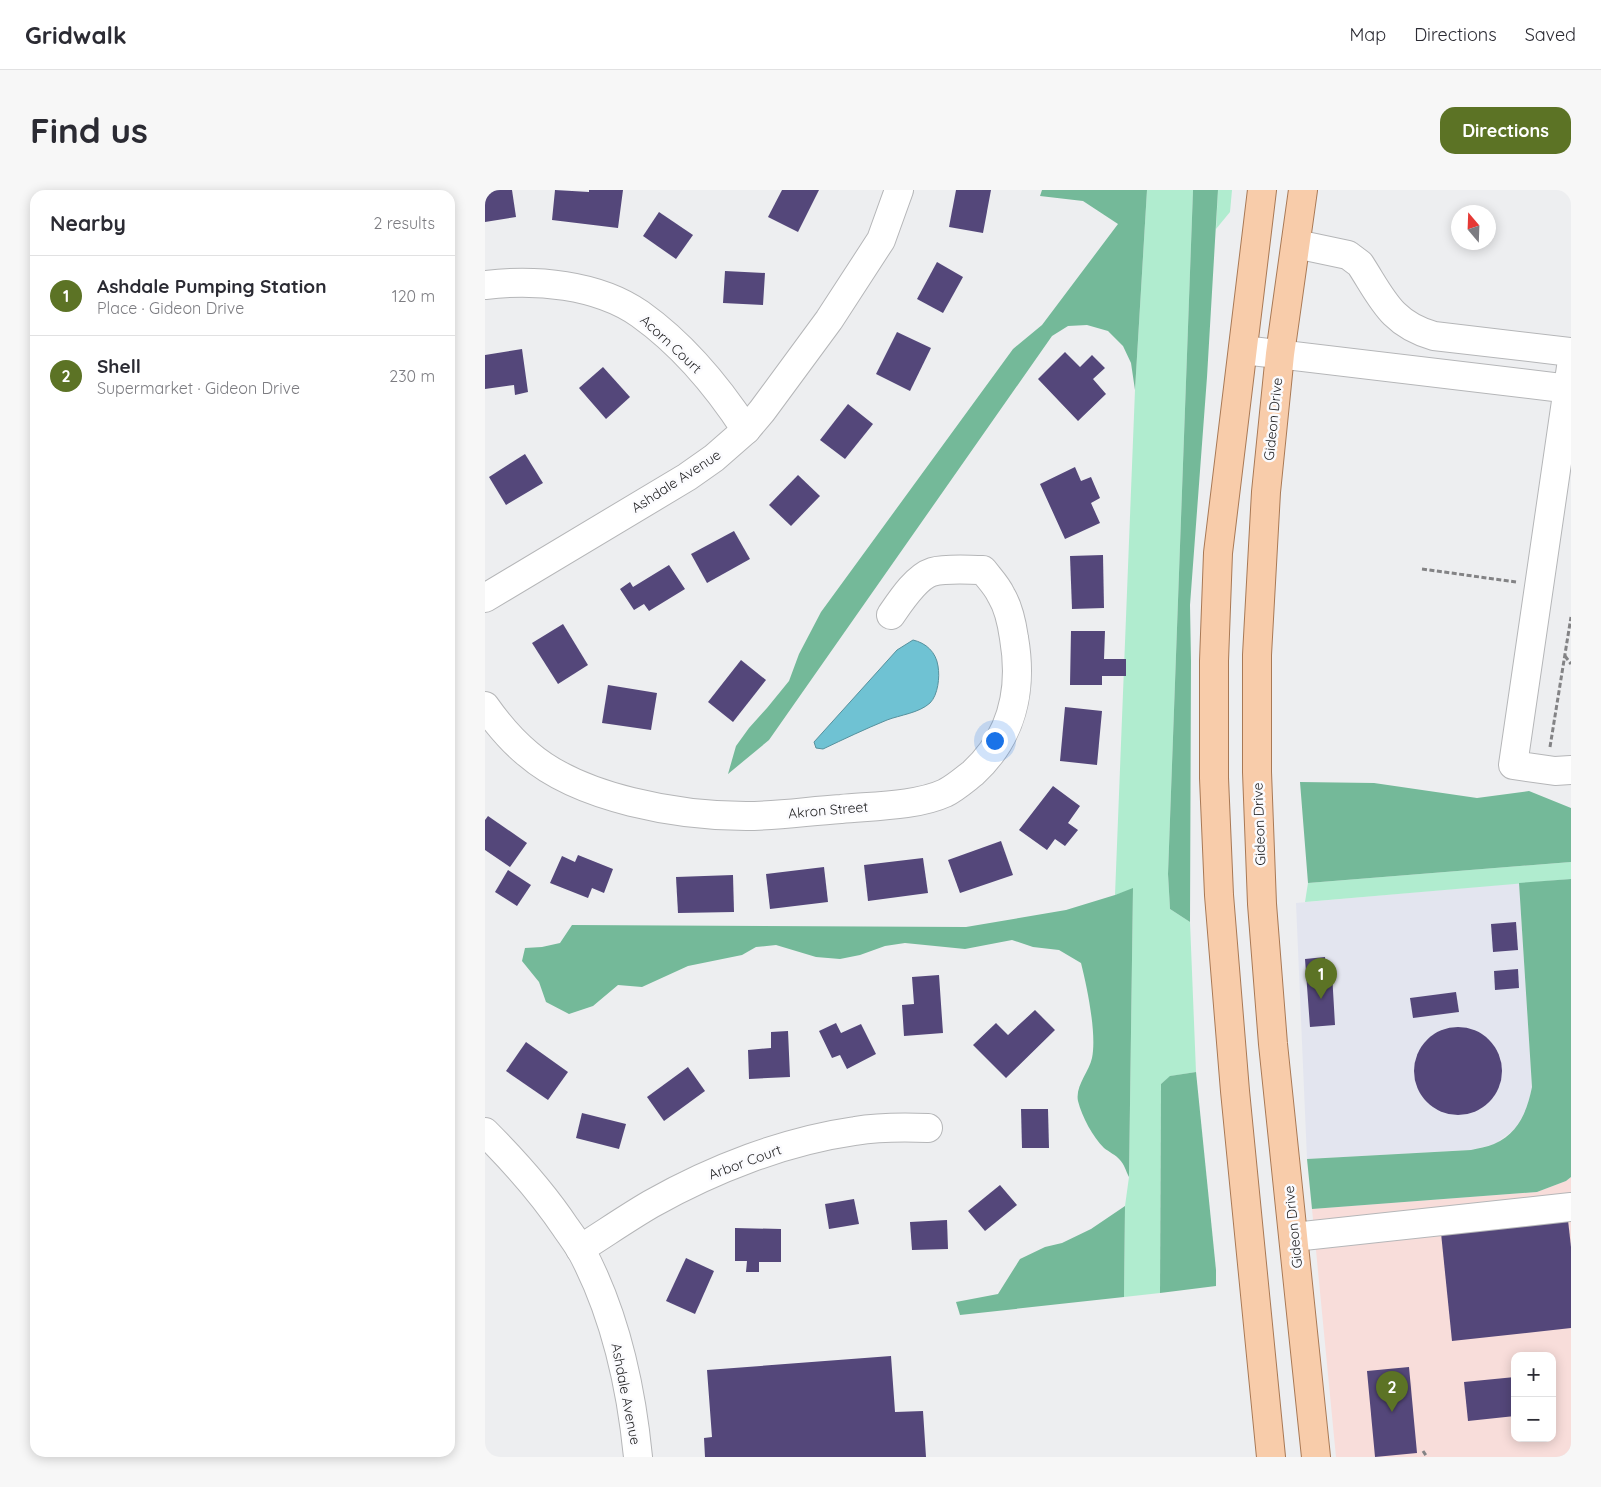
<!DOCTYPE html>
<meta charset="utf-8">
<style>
:root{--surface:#fff;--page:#f7f7f7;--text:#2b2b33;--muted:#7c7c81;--line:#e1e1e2;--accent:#5c7325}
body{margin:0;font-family:Quicksand,sans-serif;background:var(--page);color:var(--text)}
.controls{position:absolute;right:15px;bottom:15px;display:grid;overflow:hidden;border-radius:10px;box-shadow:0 2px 12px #0003}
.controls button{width:45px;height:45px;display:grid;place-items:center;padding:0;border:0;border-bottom:1px solid var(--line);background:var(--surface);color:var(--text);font:25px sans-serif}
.compass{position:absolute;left:966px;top:15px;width:45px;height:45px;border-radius:50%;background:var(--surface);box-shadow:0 2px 12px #0003;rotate:341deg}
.you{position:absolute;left:509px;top:550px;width:18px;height:18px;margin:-12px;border:4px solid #fff;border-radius:50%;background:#1a73e8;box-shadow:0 0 0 8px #1a73e833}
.badge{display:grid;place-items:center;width:32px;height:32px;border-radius:50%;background:var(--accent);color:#fff;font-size:16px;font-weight:700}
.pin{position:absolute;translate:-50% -41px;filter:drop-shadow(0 1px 2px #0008)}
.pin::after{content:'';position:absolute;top:26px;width:18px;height:15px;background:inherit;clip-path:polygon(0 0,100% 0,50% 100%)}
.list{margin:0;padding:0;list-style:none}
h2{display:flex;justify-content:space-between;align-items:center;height:65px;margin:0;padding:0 20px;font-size:21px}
h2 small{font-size:16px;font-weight:400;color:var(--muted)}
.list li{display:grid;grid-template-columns:32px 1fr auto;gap:15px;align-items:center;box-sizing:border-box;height:80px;padding:0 20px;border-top:1px solid var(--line)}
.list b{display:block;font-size:19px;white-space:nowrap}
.list p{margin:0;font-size:16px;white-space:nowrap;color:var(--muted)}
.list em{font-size:16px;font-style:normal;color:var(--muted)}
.map{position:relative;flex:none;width:1086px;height:1267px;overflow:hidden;border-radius:15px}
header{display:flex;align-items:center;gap:30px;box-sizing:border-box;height:70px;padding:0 25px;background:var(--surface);border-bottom:1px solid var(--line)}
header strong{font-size:24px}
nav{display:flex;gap:28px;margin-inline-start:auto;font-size:18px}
.intro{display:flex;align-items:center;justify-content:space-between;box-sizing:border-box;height:120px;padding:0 30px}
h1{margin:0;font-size:35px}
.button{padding:12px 22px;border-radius:15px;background:var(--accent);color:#fff;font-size:18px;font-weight:700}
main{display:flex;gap:30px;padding:0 30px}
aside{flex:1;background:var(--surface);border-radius:15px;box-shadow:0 2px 12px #0003}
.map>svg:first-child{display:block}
</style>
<header>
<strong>Gridwalk</strong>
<nav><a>Map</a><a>Directions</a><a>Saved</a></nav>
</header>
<div class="intro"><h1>Find us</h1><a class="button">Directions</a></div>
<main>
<aside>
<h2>Nearby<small>2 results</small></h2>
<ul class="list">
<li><span class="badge">1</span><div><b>Ashdale Pumping Station</b><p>Place · Gideon Drive</p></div><em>120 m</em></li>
<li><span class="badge">2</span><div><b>Shell</b><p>Supermarket · Gideon Drive</p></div><em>230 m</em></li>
</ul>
</aside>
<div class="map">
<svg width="1086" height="1267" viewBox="0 0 1086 1267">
<rect width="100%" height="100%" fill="#edeef0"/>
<path fill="#f8ddda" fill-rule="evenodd" d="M1086,987V1267H851L827,1019L1052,1002L1081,991ZM1030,1166H1067V1248H1030Z"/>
<path fill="#e3e5ef" d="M1034,693L1047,897L1042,919L1030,939L1010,954L986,960L822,969L811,713Z"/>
<g fill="#b0eccf">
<path d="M662,0H708L683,684L685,719L705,732L711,882L686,886L676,894L675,1103L639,1107L640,1016L644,987L648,699L630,705L650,200Z"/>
<path d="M733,0H747L745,22L731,39Z"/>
<path d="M1086,672V689L820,712L823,693Z"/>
</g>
<g fill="#74b999">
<path d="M557,0H662L650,200L646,173L638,156L623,141L602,135L583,136L567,146L284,550L243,584L251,556L264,538L282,518L304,491L314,464L336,422L528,159L557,135L633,34L598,11L555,6Z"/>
<path d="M708,0H733L722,187L705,415L706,471L705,732L685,719L683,684Z"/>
<path d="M815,592L889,593L992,608L1044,601L1086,618V672L823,693Z"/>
<path d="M1086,689V987L1081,991L1052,1002L827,1019L822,969L986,960C993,958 1002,957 1009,954C1034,943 1042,921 1047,897L1034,693Z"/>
<path d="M648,698L644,987C641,981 639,974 635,970C631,965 624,962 619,958C608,947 597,927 593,911C590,896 604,882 607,868C612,844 602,797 596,773L574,760L548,757L527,750L480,759L420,753L400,756L375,765L355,769L331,767L291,755L271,757L257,765L203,776L157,797L133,795L108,816L84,824L61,812L54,792L37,771L40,758L57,757L75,753L87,735L481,737L581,720L630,705Z"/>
<path d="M711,882L731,1080V1096L675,1103L676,894L685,886Z"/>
<path d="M640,1016L639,1107L475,1125L471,1112L513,1104L535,1069L560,1057L577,1053L606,1039Z"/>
</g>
<path fill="#6fc2d3" stroke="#57919d" d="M428,450C441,453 451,462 453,476C455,487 453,505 445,513C434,523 415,525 402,530C380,539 359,549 338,559L331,558L329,552L412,460Z"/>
<g fill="#54477a">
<path d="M0,0H27L31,27L0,32Z"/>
<path d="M70,0L104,2V0H138L133,38L67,30Z"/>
<path d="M297,0H334L313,42L283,27Z"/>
<path d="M471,0H506L498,43L464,37Z"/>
<path d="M174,22L208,45L191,69L158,46Z"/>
<path d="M452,72L478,87L458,123L432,109Z"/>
<path d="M240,81L280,83L278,115L238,113Z"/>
<path d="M412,142L446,158L425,201L391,184Z"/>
<path d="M37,159L43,202L30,205L29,195L0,199V165Z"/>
<path d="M580,162L595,177L607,165L620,178L608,189L621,204L593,231L553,189Z"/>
<path d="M118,177L145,207L121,229L94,198Z"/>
<path d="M363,214L388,234L360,269L335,250Z"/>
<path d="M40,264L58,293L21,315L4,287Z"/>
<path d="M590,277L596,291L606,287L615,308L606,313L615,333L580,349L555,294Z"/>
<path d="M313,285L335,306L306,336L284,315Z"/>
<path d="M249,341L265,369L222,393L206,364Z"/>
<path d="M618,365L619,418L587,419L585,366Z"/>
<path d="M184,375L200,399L164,421L159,414L149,420L135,399L145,392L148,397Z"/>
<path d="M78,434L103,475L73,494L47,453Z"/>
<path d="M586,441H620L619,469H641V486H617V495H585Z"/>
<path d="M256,470L281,490L248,532L223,512Z"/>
<path d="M123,495L172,503L166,540L117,533Z"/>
<path d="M580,517L617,521L612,575L575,571Z"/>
<path d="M568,596L595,616L583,633L593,640L580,656L570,649L562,660L534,640Z"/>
<path d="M3,626L42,653L25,677L0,660V630Z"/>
<path d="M516,651L528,685L475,703L463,670Z"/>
<path d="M93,665L128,679L119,703L107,698L103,708L65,693L77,666L90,672Z"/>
<path d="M438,668L443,703L383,711L379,675Z"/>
<path d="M339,677L343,712L285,719L281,684Z"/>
<path d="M23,680L46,695L32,716L10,702Z"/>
<path d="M248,685L249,722L193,723L191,687Z"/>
<path d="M1031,732L1033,760L1008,762L1006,734Z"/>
<path d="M840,767L841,783H847L850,835L825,837L820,769Z"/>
<path d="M1033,779L1034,798L1010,800L1009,781Z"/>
<path d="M454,785L458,843L419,846L417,815L429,814L427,787Z"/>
<path d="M971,802L974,822L928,828L925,808Z"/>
<path d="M550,820L570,840L521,888L488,855L511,833L523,845Z"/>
<path d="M351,833L356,843L376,834L391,864L362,879L355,865L347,868L334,841Z"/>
<circle cx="973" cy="881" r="44"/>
<path d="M303,841L305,887L264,889L263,860L286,858V842Z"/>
<path d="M41,852L83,882L63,910L21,881Z"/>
<path d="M203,877L220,901L179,931L162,907Z"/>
<path d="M536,919H563L564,958H537Z"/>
<path d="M97,923L141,934L134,959L91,948Z"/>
<path d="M515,995L532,1015L500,1041L483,1021Z"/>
<path d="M369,1009L374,1034L344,1039L340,1014Z"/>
<path d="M462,1030L463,1059L427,1060L425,1032Z"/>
<path d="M1083,1030L1086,1057V1138L967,1151L956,1043Z"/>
<path d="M250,1038L296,1039V1072H274V1082H261L262,1071H250Z"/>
<path d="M201,1068L229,1081L210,1124L181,1111Z"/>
<path d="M406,1166L410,1222L438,1221L441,1267H220L219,1248L227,1247L222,1180Z"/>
<path d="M924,1177L932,1263L890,1267L882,1181Z"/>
<path d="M1030,1187V1226L983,1231L979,1192Z"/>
</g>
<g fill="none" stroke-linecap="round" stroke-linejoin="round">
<defs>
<g id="minor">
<path d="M811,54L863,65L875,74C897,108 906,134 949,146L1086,162"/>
<path d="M0,95C50,89 112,94 155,124C197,154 233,197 261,240"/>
<path d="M758,160L1086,199"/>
<path d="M1086,177L1028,575L1070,581L1086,580"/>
<path d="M0,408L202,287L229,268L261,240L277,221L344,130L396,50L414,0"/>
<path d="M0,516C12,533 26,550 43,564C95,609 194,626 261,626C293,626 324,621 356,619C387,616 432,616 460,603C470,598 479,590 488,583C527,547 538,500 529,448C527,434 524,418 516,405C512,396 504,388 498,380C482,380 462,378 447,382C431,387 415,412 406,425"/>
<path d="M0,942C30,972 57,1002 81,1038C86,1045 91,1052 96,1060C130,1123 146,1196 153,1267"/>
<path d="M809,1047L1086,1017"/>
<path d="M95,1059C119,1044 142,1028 166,1014C228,979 300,951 370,941C394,937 419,937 443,938"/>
</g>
<g id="major">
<path d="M777,0L733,363L729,471V588L734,705L750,901L786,1267"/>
<path d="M818,0L795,164L781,302L772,465V582L777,714L788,854L831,1267"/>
</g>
</defs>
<use href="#minor" stroke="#b5b6b8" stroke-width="30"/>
<use href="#major" stroke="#a97955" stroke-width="30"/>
<g stroke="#838385" stroke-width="3" stroke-dasharray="5 2.5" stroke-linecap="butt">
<path d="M937,379L1031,392"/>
<path d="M1080,466L1086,474"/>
<path d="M1065,557L1086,427"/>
<path d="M938,1261L942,1267"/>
</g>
<use href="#minor" stroke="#fff" stroke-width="28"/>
<use href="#major" stroke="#f8ccaa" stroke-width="28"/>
</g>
<g text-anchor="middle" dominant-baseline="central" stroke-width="5" stroke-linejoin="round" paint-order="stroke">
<g font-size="14" fill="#1f1f20" stroke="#fbfbfe">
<text transform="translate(186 154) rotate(43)">Acorn Court</text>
<text transform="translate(788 229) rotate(-84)">Gideon Drive</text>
<text transform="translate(191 291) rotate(-33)">Ashdale Avenue</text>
<text transform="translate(343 620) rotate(-5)">Akron Street</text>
<text transform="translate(774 634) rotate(-92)">Gideon Drive</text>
<text transform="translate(260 972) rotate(-20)">Arbor Court</text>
<text transform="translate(808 1037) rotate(-96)">Gideon Drive</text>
<text transform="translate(141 1204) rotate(79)">Ashdale Avenue</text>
</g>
</g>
</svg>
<div class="controls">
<button>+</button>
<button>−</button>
</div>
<svg class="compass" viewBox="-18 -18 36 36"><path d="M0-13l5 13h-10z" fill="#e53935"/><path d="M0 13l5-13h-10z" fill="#7c7c81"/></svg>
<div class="you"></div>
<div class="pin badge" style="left:836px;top:809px">1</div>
<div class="pin badge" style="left:907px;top:1222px">2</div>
</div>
</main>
